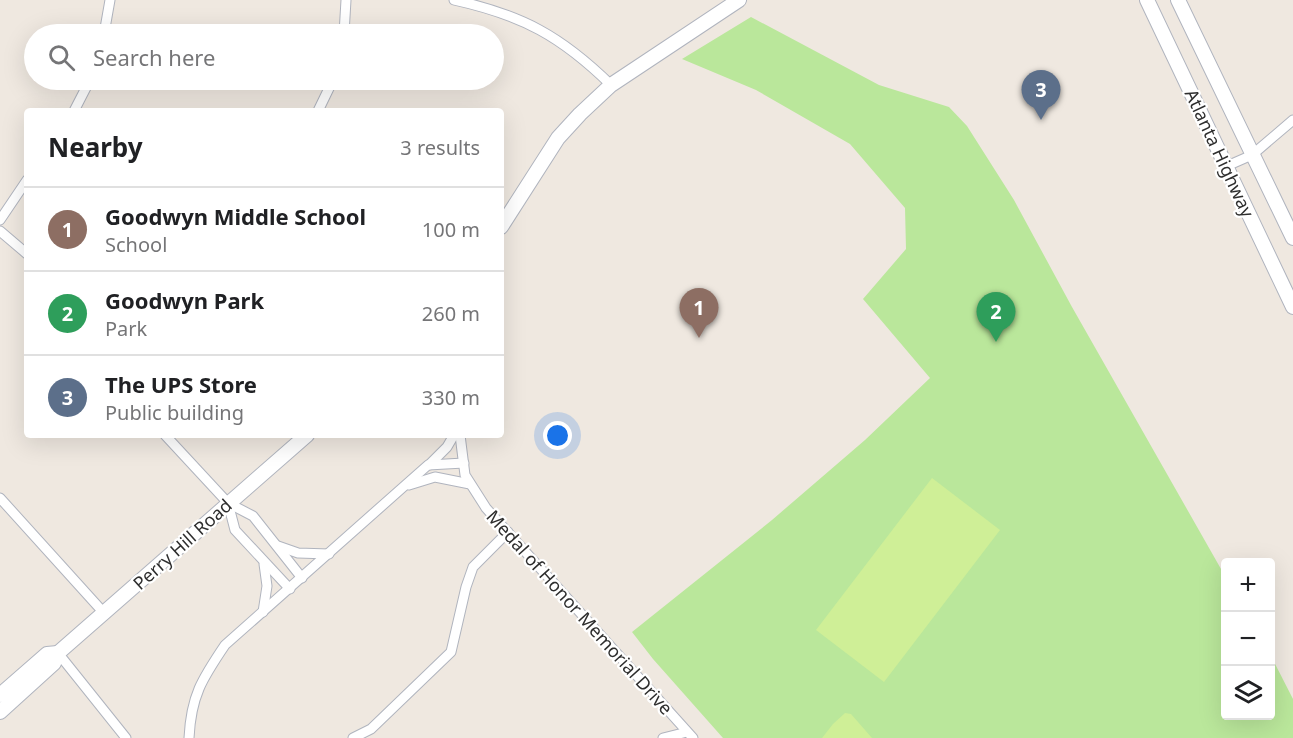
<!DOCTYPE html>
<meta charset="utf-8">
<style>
:root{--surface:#fff;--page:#f6f6f6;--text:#202124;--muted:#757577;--line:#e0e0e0;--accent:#7c3aed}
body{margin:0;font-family:"Noto Sans",sans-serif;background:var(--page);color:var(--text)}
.controls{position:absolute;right:18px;bottom:18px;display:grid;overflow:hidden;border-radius:6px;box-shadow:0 6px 24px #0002}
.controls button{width:54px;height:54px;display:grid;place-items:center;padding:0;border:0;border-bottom:2px solid var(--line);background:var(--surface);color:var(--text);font:30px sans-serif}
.you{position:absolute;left:558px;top:436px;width:21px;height:21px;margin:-15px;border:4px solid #fff;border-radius:50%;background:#1a73e8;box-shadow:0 0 0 9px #1a73e833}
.badge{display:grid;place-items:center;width:39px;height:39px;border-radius:50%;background:var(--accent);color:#fff;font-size:20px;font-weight:700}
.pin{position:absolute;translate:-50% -50px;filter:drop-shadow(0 2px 3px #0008)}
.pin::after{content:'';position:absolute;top:32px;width:21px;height:18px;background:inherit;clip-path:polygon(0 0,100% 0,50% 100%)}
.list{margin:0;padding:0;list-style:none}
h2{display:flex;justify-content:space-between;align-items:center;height:78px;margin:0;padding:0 24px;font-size:26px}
h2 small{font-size:20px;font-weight:400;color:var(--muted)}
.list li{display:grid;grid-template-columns:39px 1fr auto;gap:18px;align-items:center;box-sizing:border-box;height:84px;padding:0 24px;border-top:2px solid var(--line)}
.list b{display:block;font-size:22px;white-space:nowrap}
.list p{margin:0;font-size:20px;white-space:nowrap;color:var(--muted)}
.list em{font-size:20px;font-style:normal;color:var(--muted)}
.icon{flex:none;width:33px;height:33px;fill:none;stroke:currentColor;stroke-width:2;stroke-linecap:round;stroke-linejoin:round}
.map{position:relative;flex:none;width:1293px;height:738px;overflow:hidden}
.search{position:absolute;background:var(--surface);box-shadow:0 6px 24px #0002;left:24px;top:24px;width:480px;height:66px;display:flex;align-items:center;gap:15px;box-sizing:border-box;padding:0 21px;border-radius:33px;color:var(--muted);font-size:22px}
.panel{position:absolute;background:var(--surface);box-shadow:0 6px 24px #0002;left:24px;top:108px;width:480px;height:330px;border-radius:6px}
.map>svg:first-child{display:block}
</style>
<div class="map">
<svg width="1293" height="738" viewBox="0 0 1293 738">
<rect width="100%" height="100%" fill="#efe8e0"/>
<path fill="#bae79b" d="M751,17L879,85L949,107L967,126L1014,200L1072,307L1225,576L1226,716H1270L1271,656L1293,699V738H723L653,659L632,632L772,520L865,440L930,378L863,299L906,249L905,208L850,144L756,90L682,59Z"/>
<g fill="#cfef97">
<path d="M932,478L1000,530L884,682L816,630Z"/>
<path d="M845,713L851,714L872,738H822L833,724Z"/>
</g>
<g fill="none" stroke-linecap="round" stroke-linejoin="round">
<defs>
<g id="street">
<path d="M454,0C522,15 561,36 611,85"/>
<path d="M104,34L110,0"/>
<path d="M344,34L346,0"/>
<path d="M74,111L90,80"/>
<path d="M318,111L333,80"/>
<path d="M1227,166L1252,155L1293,120"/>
<path d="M0,220L27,180"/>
<path d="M0,231L27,254"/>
<path d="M165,435L228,503L253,516L302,578"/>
<path d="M460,435L465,475L486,508L693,738"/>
<path d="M429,465L447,447L454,435"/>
<path d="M409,485L435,477L470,484"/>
<path d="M0,498L104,613"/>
<path d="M228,503L235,530L290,589"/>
<path d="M278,546L298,553L329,554"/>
<path d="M263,612L267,586L264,564"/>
<path d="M58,653L126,738"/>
<path d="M189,738C191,696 202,679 225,645L428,465L464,463"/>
<path d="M353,738L371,729L451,652L466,587L473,567L508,532"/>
<path d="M663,738L687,732"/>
</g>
<g id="secondary">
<path d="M1147,0L1293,307"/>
<path d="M1178,0L1293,238"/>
<path d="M501,227L558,138L580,114L611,85L739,0"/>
<path d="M0,695L47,654L58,653"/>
<path d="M0,712L54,663L58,653L307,435"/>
</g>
</defs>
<use href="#street" stroke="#b0b4be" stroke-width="11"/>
<use href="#secondary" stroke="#b0b4be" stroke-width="16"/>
<use href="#street" stroke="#fff" stroke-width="9"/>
<use href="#secondary" stroke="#fff" stroke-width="14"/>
</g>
<g text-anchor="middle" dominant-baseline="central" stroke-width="4.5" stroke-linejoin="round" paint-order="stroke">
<g font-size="18" fill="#2e2e2e" stroke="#fff">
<text transform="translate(1220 153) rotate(65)">Atlanta Highway</text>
<text transform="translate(182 544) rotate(-42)">Perry Hill Road</text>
<text transform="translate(580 612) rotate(48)">Medal of Honor Memorial Drive</text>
</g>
</g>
</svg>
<div class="controls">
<button>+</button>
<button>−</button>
<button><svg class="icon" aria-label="layers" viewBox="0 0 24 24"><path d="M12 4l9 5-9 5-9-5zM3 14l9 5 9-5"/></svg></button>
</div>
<div class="you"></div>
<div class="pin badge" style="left:699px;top:338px;background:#8d6e63">1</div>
<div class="pin badge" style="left:996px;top:342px;background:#2e9e5b">2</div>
<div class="pin badge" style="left:1041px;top:120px;background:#5c6f8a">3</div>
<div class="search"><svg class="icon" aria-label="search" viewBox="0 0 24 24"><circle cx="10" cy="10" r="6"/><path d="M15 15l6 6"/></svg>Search here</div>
<section class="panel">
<h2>Nearby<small>3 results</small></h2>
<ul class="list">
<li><span class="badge" style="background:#8d6e63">1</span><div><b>Goodwyn Middle School</b><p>School</p></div><em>100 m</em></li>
<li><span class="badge" style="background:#2e9e5b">2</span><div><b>Goodwyn Park</b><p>Park</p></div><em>260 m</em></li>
<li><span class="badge" style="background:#5c6f8a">3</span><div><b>The UPS Store</b><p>Public building</p></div><em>330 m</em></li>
</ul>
</section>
</div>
